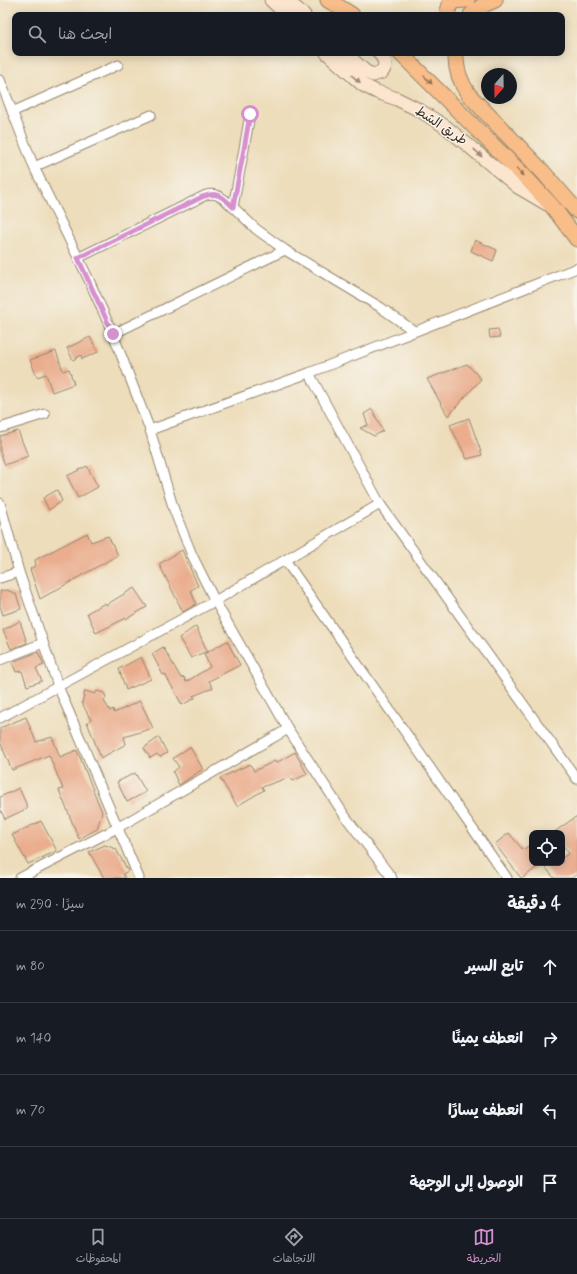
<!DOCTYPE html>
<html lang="ar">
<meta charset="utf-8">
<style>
:root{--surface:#171b24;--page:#20242c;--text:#f1f3f6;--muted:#9ea1a6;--line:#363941;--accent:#d690ce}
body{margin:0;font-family:Mynerve,"Playpen Sans Arabic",sans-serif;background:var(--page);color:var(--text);direction:rtl}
.controls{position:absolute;right:12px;bottom:12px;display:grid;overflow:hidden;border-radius:8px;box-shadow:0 2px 10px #0003}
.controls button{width:36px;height:36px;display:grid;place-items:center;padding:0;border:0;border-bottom:1px solid var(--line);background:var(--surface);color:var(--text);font:20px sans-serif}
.compass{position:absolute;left:481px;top:68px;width:36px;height:36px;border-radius:50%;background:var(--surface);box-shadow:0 2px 10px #0003;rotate:200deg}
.stop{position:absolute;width:12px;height:12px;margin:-9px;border:3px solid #d690ce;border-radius:50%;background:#fff}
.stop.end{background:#d690ce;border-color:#fff;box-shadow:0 1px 4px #0008}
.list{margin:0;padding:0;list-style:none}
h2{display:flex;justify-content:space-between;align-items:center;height:52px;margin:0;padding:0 16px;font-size:17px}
h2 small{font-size:13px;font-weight:400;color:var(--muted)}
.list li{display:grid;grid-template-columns:26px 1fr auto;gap:12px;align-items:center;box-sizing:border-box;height:72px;padding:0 16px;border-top:1px solid var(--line)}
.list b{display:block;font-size:15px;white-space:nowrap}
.list em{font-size:13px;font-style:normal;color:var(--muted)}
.icon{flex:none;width:22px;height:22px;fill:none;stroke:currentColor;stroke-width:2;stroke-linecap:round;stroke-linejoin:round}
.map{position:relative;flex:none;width:577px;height:878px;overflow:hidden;direction:ltr}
.search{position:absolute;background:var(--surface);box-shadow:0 2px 10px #0003;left:12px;right:12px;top:12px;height:44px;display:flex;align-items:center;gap:10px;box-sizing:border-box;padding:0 14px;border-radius:8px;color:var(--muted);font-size:15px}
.sheet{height:340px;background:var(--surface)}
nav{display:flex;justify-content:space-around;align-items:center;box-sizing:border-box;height:56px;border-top:1px solid var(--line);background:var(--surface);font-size:11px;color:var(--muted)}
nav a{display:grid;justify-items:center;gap:2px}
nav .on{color:var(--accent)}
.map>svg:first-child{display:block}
</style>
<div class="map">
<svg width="577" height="878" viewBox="0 0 577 878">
<rect width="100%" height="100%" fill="#f7f3e8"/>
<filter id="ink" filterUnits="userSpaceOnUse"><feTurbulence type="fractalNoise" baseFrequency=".025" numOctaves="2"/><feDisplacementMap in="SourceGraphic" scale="8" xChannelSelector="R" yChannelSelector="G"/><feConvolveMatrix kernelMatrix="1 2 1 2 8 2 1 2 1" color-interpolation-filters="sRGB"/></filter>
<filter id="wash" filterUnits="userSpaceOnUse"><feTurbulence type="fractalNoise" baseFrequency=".012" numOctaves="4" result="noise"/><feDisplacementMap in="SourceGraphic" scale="16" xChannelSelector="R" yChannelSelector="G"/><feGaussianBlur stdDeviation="0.9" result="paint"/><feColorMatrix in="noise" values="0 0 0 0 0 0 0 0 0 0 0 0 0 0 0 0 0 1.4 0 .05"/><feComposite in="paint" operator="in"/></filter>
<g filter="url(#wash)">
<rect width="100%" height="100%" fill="#edddbb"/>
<g id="blocks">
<g fill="#eaad8e">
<path d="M475,240L497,250L493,261L471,251Z"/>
<path d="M498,329L500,337L490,338L489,330Z"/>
<path d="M90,337L98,352L82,359L81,355L73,360L67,348Z"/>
<path d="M56,351L63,371L69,369L74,384L52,392L46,374L37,377L30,360Z"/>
<path d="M467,364L481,379L448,416L427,379Z"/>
<path d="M372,409L383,431L374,436L360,428L368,425L364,414Z"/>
<path d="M469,418L482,455L467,459L450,425Z"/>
<path d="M18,431L28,456L5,465L0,452V436Z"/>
<path d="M87,466L98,487L78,498L67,476Z"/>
<path d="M57,490L62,501L49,510L43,498Z"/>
<path d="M87,533L91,542L108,536L118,555L40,599L30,569L36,565L35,560Z"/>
<path d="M182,550L198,586L191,590L196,604L183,612L159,564Z"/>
<path d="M134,588L147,607L126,619V618L96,633L87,613L105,603L106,605Z"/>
<path d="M7,590L16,594L21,609L3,615L0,606V591Z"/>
<path d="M20,621L27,643L11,649L3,630Z"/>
<path d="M196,626L207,651L191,658L179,638Z"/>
<path d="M227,641L240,665L209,681L213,688L193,696L195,698L182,705L165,674L163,675L152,654L163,647L181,678L184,677L186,682L210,667L204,654Z"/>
<path d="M38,652L44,665L36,668L42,681L27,686L22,671L16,672L12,662Z"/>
<path d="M141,657L151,679L126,690L119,669Z"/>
<path d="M85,691L95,694L97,691L104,693L106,697L104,701L110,711L113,709L114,713L140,701L153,728L124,737L126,744L101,758L87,722L91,720L82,703Z"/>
<path d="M26,717L36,742L52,737L60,757L77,750L102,812L97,829L79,839L59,790L63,789L49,755L12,770L0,742V728Z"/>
<path d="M159,737L167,753L160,757L157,754L150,758L144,748Z"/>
<path d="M190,747L203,769L179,785L173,772L179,767L173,758Z"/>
<path d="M295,752L307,774L293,781L290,777L262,787L264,790L237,806L220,778L250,764L254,771L275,761L276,763Z"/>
<path d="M135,773L146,792L127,802L117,782Z"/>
<path d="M19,788L28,808L5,819L0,809V797Z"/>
<path d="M577,816V874L572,878H554L542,863H562V858L569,853L562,844V833H553Z"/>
<path d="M41,821L57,851L28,864L12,835Z"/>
<path d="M509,833L523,850L532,843V863H542L523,878H521L495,844Z"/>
<path d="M105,845L116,849L128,871L123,874L125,878H104L89,852Z"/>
</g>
</g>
</g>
<g filter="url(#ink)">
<use href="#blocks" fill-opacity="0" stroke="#94846c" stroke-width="1"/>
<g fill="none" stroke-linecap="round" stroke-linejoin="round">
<defs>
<g id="minor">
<path d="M0,80L34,167L89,280L113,334L150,430L174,510L192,555L215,601L288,729L345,816L392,878"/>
<path d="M12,112L118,65"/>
<path d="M250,114L244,149L233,207L256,229L285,250L380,307L414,331"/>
<path d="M34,167L151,115"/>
<path d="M78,258L206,195C218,192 224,199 233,207"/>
<path d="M113,334L285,250"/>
<path d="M309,373L380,504L577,779"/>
<path d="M0,428L45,414"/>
<path d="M150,430L309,373L577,268"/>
<path d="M0,503L19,572L58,686L139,878"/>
<path d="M285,560L507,878"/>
<path d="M0,578L19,572"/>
<path d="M0,660L43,643"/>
<path d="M0,718L215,601L380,504"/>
<path d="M20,878L117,828L288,729"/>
</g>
<g id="secondary">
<path d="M271,0L287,15"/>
<path d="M286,0L304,15"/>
<path d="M327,53L363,85L377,92L397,99L419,110L446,127L518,187L547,204"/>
<path d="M345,53L366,72L373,75L382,72C387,65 385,59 379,53"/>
</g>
<g id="primary">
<path d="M471,15L485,4L495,0"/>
<path d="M400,53L527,179L552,206L577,239"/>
<path d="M456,53C455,69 460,82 469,95L543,172L577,211"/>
</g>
<g id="trunk">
<path d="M328,0L352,15"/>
<path d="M451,1L467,0"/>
<path d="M447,15L451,0"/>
</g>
</defs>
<use href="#minor" stroke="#94846c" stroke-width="11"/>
<use href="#secondary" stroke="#94846c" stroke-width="15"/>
<use href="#primary" stroke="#94846c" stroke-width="17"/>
<use href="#trunk" stroke="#94846c" stroke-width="17"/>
<use href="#minor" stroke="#fff" stroke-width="9"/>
<use href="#secondary" stroke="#fce5cf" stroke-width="13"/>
<use href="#primary" stroke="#f8bd88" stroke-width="15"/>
<use href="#trunk" stroke="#f8bd88" stroke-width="15"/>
</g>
<defs><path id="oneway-solid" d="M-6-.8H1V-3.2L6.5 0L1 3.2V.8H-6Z"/></defs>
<g fill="#9c8876">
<use href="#oneway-solid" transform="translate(356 79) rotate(40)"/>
<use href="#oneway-solid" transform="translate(478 153) rotate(43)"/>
</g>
<g fill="#906c4e">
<use href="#oneway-solid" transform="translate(428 80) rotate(45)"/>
<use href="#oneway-solid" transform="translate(520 172) rotate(45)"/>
</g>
</g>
<g fill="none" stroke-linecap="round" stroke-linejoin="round" filter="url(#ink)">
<path stroke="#d690ce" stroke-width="5" d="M113,334L78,258L202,197C217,191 222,196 233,207L244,149L250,114"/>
</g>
<g text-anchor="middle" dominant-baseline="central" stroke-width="3" stroke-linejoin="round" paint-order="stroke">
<g font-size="13" fill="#3b2a1e" stroke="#f7f3e8">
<text transform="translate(441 126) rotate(34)">طريق الشط</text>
</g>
</g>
</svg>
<div class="controls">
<button><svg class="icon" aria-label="locate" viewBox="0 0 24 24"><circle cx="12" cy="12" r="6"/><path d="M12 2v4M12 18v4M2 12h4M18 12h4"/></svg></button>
</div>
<svg class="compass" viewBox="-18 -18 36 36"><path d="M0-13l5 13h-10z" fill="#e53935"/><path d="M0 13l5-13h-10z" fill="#9ea1a6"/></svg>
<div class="stop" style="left:250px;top:114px"></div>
<div class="stop end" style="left:113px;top:334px"></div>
<div class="search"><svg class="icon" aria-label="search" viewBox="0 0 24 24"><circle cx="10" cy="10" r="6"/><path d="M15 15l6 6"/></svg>ابحث هنا</div>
</div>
<section class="sheet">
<h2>4 دقيقة<small>سيرًا · 290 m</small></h2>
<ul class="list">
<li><svg class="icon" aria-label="ahead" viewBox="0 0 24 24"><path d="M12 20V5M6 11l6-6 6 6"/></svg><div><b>تابع السير</b></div><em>80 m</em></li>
<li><svg class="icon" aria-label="right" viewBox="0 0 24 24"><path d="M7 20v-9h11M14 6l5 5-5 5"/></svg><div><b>انعطف يمينًا</b></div><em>140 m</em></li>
<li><svg class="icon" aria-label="left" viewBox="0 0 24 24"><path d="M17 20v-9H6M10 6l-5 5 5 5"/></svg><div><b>انعطف يسارًا</b></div><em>70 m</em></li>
<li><svg class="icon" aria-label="arrive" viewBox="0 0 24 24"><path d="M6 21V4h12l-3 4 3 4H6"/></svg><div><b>الوصول إلى الوجهة</b></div></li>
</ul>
</section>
<nav>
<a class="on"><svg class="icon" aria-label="map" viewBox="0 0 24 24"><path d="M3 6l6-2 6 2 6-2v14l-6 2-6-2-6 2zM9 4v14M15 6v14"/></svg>الخريطة</a>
<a><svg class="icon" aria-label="directions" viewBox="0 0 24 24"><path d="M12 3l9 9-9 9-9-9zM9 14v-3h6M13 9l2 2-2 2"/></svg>الاتجاهات</a>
<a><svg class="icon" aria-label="saved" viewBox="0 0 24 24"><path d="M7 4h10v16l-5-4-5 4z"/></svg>المحفوظات</a>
</nav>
